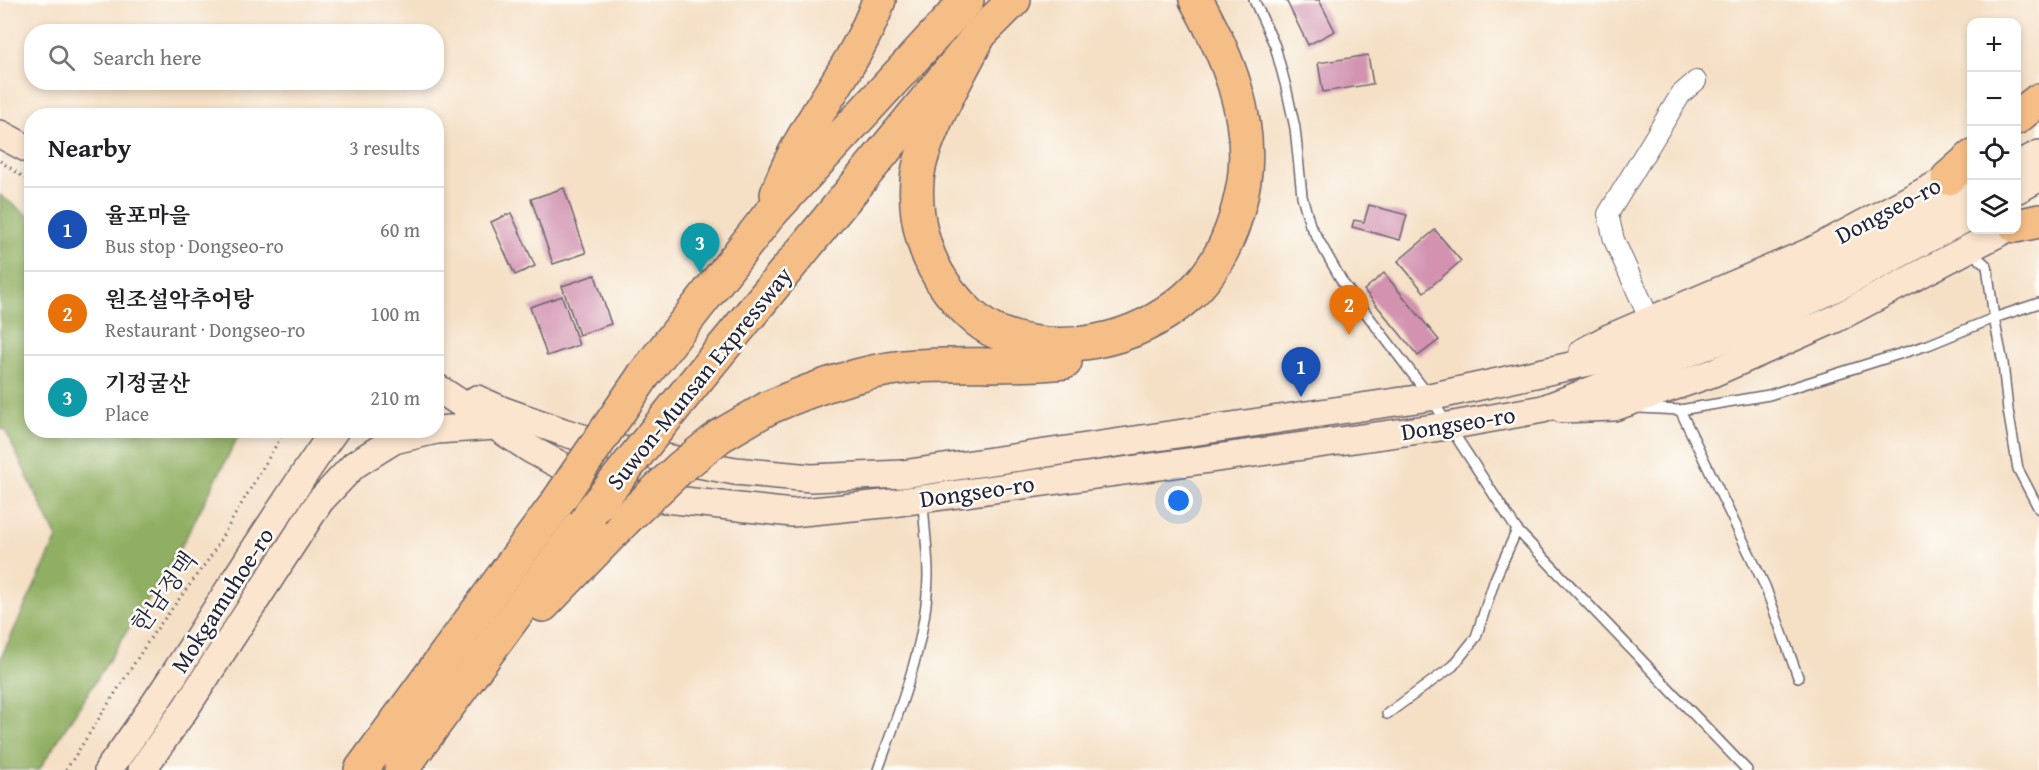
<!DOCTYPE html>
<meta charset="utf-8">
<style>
:root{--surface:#fff;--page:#f2f2f2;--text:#202124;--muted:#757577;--line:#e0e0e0;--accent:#1a73e8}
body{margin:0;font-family:"Gentium Book Plus","Noto Serif KR",serif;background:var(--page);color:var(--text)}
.controls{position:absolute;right:18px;top:18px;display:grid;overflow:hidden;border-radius:12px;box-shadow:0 3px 9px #0003}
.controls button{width:54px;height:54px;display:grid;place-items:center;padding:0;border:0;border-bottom:2px solid var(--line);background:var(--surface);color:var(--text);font:30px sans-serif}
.you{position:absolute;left:1179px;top:501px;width:21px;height:21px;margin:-15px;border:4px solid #fff;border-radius:50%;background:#1a73e8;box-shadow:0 0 0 9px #1a73e833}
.badge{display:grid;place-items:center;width:39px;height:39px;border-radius:50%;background:var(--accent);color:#fff;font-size:20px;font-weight:700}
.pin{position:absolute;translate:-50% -50px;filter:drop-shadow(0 2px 3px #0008)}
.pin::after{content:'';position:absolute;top:32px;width:21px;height:18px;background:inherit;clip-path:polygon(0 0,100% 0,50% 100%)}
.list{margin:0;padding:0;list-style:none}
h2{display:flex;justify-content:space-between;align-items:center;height:78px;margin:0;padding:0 24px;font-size:26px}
h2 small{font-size:20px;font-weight:400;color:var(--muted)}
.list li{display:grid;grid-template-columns:39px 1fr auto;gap:18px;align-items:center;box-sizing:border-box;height:84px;padding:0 24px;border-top:2px solid var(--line)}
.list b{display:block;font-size:22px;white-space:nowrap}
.list p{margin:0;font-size:20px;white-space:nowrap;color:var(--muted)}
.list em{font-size:20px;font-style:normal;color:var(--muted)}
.icon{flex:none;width:33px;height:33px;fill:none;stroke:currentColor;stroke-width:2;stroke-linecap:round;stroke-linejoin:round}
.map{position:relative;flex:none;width:2039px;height:770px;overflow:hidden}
.search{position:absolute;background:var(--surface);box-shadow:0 3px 9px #0003;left:24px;top:24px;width:420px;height:66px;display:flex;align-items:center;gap:15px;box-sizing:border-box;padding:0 21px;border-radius:24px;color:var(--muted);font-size:22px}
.panel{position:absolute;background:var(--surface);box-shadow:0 3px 9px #0003;left:24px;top:108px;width:420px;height:330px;border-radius:24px}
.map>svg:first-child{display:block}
</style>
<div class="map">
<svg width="2039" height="770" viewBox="0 0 2039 770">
<rect width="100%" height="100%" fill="#fdfcf7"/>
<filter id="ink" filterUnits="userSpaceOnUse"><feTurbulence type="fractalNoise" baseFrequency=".0167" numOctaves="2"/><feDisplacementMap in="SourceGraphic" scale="12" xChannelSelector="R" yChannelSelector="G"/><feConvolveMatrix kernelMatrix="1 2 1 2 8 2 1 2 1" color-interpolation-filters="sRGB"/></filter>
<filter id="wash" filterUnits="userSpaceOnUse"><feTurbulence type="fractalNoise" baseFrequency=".008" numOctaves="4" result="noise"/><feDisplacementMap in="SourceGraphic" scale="24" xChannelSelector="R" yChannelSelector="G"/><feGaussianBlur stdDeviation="1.35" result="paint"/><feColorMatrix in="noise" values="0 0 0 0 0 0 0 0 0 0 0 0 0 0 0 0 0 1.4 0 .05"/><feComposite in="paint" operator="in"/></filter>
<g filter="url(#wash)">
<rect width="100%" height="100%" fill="#f5e0c6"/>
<path fill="#90af62" stroke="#59684e" stroke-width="1.5" d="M0,195L31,218L32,430L241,431L183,543L39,770H0V660L57,538L5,430L0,428Z"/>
<g id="blocks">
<g fill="#d292b0">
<path d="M1286,0H1319L1335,31L1308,45Z"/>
<path d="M1368,55L1373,84L1323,92L1318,63Z"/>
<path d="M564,188L586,253L553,264L531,199Z"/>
<path d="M1369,205L1407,215L1400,240L1352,227L1354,220L1364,222Z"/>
<path d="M511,213L535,266L515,275L491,222Z"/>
<path d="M1435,230L1461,261L1424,292L1398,261Z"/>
<path d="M1384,273L1439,340L1418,356L1364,290Z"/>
<path d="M595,275L611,324L579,335L562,286Z"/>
<path d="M562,296L579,345L547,356L530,307Z"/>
</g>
</g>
</g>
<g filter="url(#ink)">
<use href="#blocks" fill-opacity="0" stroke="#6c646c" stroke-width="1.5"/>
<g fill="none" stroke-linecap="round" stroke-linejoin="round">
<defs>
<g id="lane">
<path d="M1254,0L1275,46L1286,87L1295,128L1302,196L1310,225L1343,283L1430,397L1517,530L1747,770"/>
<path d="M1969,256H1976L1987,266L1994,318L2003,363L2008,410L2018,469L2039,509"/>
<path d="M1640,408L1680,410L1765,586L1798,677"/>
<path d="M1680,410L1769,395L1928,345L1994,318L2039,303"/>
<path d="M1387,714L1453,666L1476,637L1495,579L1517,530"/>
<path d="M878,770C900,708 927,642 928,575C928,551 924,526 923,501"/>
</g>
<path id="street" d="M1650,320L1614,240L1608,214L1681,94L1696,81"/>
<g id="secondary">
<path d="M0,134L32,151"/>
<path d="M2016,166L2039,154"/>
<path d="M2016,190L2039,178"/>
<path d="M1583,352L1609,338L1812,251L1965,170"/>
<path d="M436,387L530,449L586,479L639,496L792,513L893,503L1448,426L1543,409L1761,325L1845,283L1972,215"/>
<path d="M477,399L504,411L563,432L622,450L677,460L735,471L811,478L903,474L1430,397L1607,358L1751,306L1838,265L1972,191"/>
<path d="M1562,409L1614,407L1713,373L1835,319L2004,230"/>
<path d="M436,430L495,426"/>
<path d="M108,770C189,660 255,541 335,430"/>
<path d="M142,770L185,709L320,501L354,465L394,440L436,430"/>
</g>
<g id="highway">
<path d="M980,34C960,73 921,138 917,180C914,219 925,260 949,291C960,305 979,325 996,332C1059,358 1136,342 1187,297C1220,268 1237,224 1244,181C1253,117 1227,55 1196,0"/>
<path d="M2016,118L2039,100"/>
<path d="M1948,178L1972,157"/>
<path d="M777,194C801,124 855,70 879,0"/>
<path d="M2016,226L2039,221"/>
<path d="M644,375L769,215L967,0"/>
<path d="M689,389L980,34L1014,0"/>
<path d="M768,408C811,389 857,372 904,367C958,362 1012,368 1065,362"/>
<path d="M543,605L625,520"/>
<path d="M361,770L556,504"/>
<path d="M401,770L591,512"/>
</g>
</defs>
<use href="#lane" stroke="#6c646c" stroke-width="12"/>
<use href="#street" stroke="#6c646c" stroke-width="22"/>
<use href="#secondary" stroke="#6c646c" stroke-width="30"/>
<use href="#highway" stroke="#6c646c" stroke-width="36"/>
<g stroke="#6c646c" stroke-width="3" stroke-dasharray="1.5 4.5" stroke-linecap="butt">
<path d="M0,161L32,183"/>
<path d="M66,770L153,634L209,559L285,430"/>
</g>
<use href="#lane" stroke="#fff" stroke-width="9"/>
<use href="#street" stroke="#fff" stroke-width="20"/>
<use href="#secondary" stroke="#fbe5cf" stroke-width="27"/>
<use href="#highway" stroke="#f6be87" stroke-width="33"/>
<defs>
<g id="highway-bridge">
<path d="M556,504L644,375"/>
<path d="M591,512L689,389"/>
<path d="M625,520L680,468L720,436L768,408"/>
</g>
</defs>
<use href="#highway-bridge" stroke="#6c646c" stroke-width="36" stroke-linecap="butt"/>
<use href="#highway-bridge" stroke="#f6be87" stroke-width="33"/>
</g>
</g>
<g text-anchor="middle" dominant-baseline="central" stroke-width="5" stroke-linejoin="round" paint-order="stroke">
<g font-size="24" fill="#22223b" stroke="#fdfcf7">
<text transform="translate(1888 210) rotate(-28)">Dongseo-ro</text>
<text transform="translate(699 378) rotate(-51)">Suwon-Munsan Expressway</text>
<text transform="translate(1458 423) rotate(-9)">Dongseo-ro</text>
<text transform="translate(977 491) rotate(-8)">Dongseo-ro</text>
<text transform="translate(164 592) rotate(-54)">한남정맥</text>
<text transform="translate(222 600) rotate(-57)">Mokgamuhoe-ro</text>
</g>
</g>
</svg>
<div class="controls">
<button>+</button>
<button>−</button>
<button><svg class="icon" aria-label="locate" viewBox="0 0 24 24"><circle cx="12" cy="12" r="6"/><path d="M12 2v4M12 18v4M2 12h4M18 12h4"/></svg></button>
<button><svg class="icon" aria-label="layers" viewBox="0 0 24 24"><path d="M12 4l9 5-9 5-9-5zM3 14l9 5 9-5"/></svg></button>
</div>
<div class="you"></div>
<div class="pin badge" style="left:1301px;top:397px;background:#1a4fb4">1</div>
<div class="pin badge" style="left:1349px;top:335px;background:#e8710a">2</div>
<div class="pin badge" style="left:700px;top:273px;background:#0f9aa8">3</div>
<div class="search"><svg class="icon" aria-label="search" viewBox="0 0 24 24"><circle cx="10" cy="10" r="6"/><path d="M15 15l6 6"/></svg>Search here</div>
<section class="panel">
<h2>Nearby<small>3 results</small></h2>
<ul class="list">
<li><span class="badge" style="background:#1a4fb4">1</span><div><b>율포마을</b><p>Bus stop · Dongseo-ro</p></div><em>60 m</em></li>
<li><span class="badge" style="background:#e8710a">2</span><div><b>원조설악추어탕</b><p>Restaurant · Dongseo-ro</p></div><em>100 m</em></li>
<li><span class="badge" style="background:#0f9aa8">3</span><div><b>기정굴산</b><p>Place</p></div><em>210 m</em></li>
</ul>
</section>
</div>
